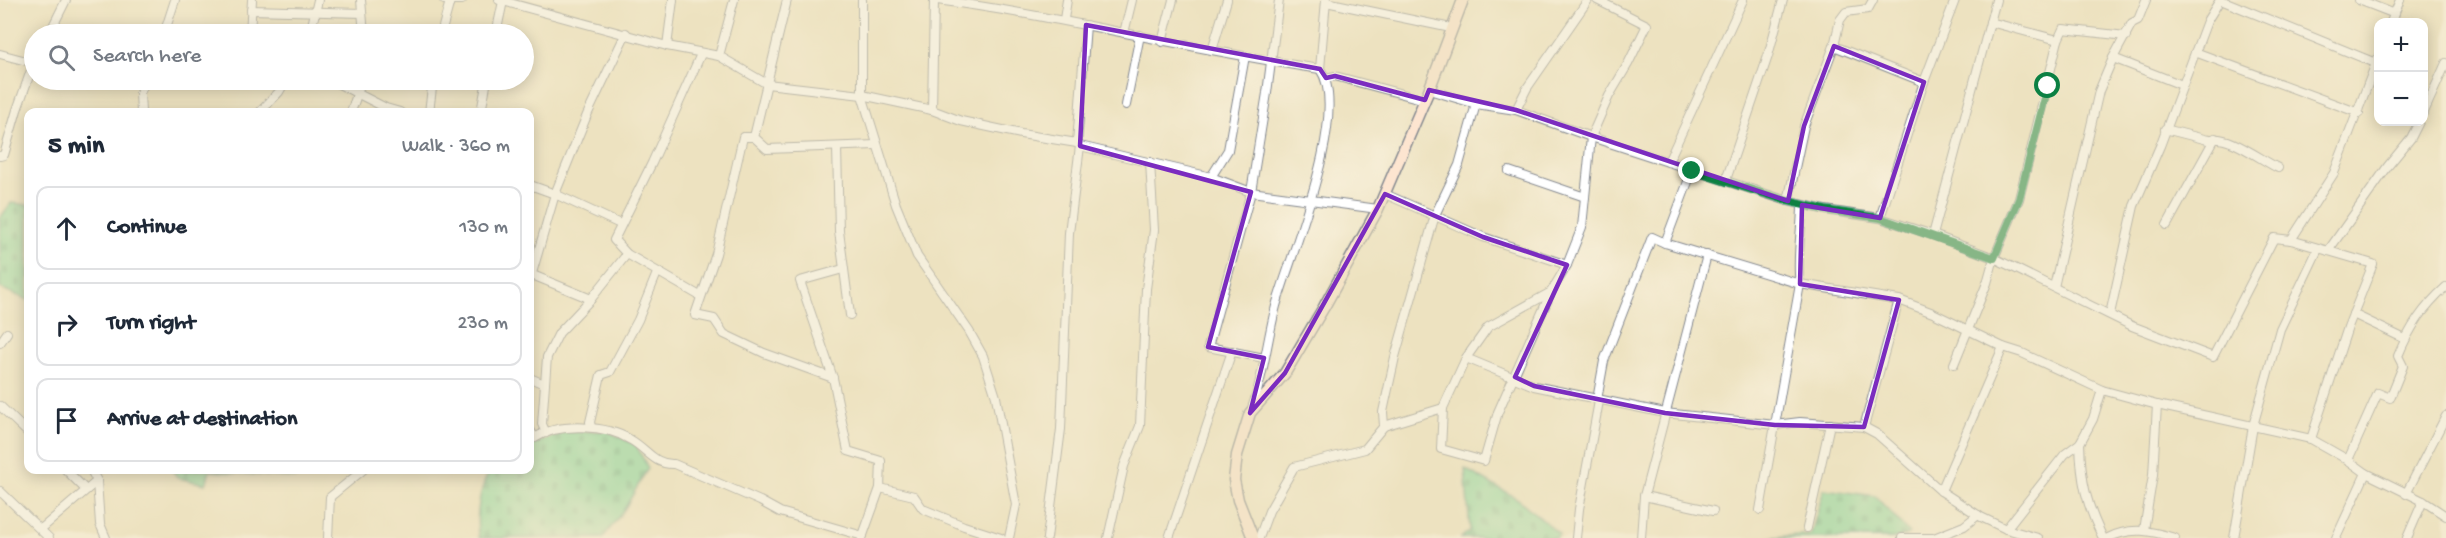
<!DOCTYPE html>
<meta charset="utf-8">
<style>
:root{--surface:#fff;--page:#f6f6f7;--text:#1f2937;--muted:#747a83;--line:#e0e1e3}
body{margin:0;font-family:"Gochi Hand",sans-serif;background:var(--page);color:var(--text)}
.controls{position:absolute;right:18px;top:18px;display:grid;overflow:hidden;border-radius:12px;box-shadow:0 3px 15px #0003}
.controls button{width:54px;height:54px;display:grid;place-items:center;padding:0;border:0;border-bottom:2px solid var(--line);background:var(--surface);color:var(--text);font:30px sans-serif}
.stop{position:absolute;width:18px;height:18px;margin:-14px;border:4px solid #0b8043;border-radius:50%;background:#fff}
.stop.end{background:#0b8043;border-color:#fff;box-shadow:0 2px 6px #0008}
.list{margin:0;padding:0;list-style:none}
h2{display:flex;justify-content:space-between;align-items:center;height:78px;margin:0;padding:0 24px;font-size:26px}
h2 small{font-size:20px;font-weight:400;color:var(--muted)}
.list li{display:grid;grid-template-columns:39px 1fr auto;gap:18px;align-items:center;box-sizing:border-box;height:84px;margin:0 12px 12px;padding:0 12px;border:2px solid var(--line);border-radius:12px}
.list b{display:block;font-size:22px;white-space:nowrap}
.list em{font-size:20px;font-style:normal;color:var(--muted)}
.icon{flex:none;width:33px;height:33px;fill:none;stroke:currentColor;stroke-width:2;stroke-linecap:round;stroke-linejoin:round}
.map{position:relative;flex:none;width:2446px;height:538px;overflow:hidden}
.search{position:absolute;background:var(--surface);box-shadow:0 3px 15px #0003;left:24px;top:24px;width:510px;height:66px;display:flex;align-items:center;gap:15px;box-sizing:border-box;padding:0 21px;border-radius:33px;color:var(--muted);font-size:22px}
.panel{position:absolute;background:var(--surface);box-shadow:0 3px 15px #0003;left:24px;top:108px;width:510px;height:366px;border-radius:12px}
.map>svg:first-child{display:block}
</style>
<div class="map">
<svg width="2446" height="538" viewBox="0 0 2446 538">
<defs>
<pattern id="cemetery-stones" width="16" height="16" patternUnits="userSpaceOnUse" patternTransform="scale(1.5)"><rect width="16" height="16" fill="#7ed69b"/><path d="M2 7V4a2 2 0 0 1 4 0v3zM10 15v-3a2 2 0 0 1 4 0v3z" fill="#6cb888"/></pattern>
</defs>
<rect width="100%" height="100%" fill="#fcf5e5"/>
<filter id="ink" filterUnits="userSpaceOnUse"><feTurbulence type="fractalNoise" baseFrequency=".0167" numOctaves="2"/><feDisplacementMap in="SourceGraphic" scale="12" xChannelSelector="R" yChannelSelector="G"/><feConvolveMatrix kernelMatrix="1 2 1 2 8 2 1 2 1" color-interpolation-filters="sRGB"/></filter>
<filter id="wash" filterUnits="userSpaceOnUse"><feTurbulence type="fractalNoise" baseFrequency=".008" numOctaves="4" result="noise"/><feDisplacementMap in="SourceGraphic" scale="24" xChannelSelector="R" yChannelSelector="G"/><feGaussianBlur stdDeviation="1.35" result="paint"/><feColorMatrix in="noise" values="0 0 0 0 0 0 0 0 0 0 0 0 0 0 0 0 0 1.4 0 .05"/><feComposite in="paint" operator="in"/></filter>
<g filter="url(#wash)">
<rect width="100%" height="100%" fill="#ede2c0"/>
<g fill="url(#cemetery-stones)" stroke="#4c827c" stroke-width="1.5">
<path d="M11,203L28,205V300L0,288V218Z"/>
<path d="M607,431L636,445L648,468L625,508L603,538H479C475,521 479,482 492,470H530V445L566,432Z"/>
<path d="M1465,469L1518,499L1559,534L1557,538H1461L1470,530Z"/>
<path d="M172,470H305L302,476L294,478L210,471L206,484L178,478Z"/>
<path d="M1824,489L1875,496L1909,533L1900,538H1773L1772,537L1811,534Z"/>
</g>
</g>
<g filter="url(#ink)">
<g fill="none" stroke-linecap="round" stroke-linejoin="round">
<defs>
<g id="street">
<path d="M361,0L364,34"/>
<path d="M444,0H462"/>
<path d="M499,0L667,46L719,56L767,84L862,95L932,110L961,121L1021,134L1077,143L1080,146L1211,177L1251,192L1378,209"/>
<path d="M787,0L754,137H743L716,254L695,315L714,319L724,334L764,353L833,378"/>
<path d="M862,0V95L896,205L917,256L969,331L983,356L996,397L1016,505L1009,538"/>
<path d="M937,0C1066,17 1191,50 1320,69"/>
<path d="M2221,0L2378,64"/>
<path d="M2359,0L2395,14"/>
<path d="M1326,2L1451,28"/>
<path d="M251,10L362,13"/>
<path d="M1064,19L1067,0"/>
<path d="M1990,22L2058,40"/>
<path d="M2391,22L2400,0"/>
<path d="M1124,33L1132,0"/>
<path d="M49,34L66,0"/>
<path d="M164,34L175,0"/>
<path d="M250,34L252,0"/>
<path d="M310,34L318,0"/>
<path d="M441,34L450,1"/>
<path d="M496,34L503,1"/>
<path d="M1162,42L1173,0"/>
<path d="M667,46L673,0"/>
<path d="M1834,46L1924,82"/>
<path d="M1212,50L1227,0"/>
<path d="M2195,52L2359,113"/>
<path d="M0,54L34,63"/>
<path d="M719,56L734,0"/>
<path d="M2113,58L2182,85"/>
<path d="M1326,78L1335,76L1425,100"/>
<path d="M331,80L386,108L400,112"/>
<path d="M1429,90L1476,104L1516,110L1591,137L1788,201L1825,210L1880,218L1933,235L1994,258L2132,326L2213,357L2274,238L2291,240L2373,264L2348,327L2311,439"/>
<path d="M1126,105L1140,35"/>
<path d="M932,110L934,0"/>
<path d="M1516,110L1527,88L1588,0"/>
<path d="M141,112L140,93L146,80"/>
<path d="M260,112L279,92L286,80"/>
<path d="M351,112L362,80"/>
<path d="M429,112L433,80"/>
<path d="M481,112L487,80"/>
<path d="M2424,112L2446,63"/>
<path d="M2165,129L2208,140C2228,133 2259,159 2278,168"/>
<path d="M754,137L767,149L876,145"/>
<path d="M1077,143L1086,25"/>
<path d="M837,147L839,231L850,315"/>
<path d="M0,156L4,155L17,110L34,62"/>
<path d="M1668,162L1743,0"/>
<path d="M1509,171L1585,197"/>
<path d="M1692,171L1665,243L1800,284L1899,300L1933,313L2003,347L2022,353L2102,390L2157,405L2311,439L2348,460L2366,473L2423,501L2446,516"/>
<path d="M1211,177L1228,150L1245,56"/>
<path d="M1726,180L1768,56L1783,0"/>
<path d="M530,185L555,194L620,224"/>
<path d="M1385,194L1483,237L1567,265"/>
<path d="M1788,201L1804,126L1834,46L1840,20L1846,12L1868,9L1873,0"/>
<path d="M1880,218L1924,82L1955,0"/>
<path d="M2167,225L2215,138"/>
<path d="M1933,235L1996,0"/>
<path d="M2291,240L2334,173L2378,58"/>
<path d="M2328,251L2388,166L2411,138L2419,122"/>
<path d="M843,269L800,281L833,378L848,451L881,461L880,488L862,538"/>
<path d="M530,274L591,299"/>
<path d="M530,280L555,194L587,115L626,33"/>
<path d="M2054,287L2099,91L2113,58L2132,23L2138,20L2146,0"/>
<path d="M700,296L627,254L614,240L652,163L701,54"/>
<path d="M2110,314L2134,206L2160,146L2207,21L2220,0"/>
<path d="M2353,314L2405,339"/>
<path d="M0,343L7,333"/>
<path d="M1264,358L1208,347L1251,192L1267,93L1279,0"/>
<path d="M1466,358L1534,386L1665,413L1775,425L1800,422L1864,427L1877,434L1941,491L1981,517L2006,529L2038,538"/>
<path d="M1954,364L1987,283L1994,258L2019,199L2058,40L2063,29L2126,36"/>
<path d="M530,378L544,384"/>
<path d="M1597,400L1604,361L1652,237L1665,243"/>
<path d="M0,406L28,433"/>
<path d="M1252,408C1264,375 1267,340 1276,306C1290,256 1351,113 1320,69L1326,0"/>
<path d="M1443,408L1441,449L1484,461L1498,412L1551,292"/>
<path d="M1384,426L1383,412L1395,357L1435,215L1459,165L1476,104"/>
<path d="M591,427L590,422L601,375L610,372L638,320L657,273"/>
<path d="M1864,427L1899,300"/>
<path d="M530,430L535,438C559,422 607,425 631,440C647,449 654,465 674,464L760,501L780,512L863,536"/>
<path d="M546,433L542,424L547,357L559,333L591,299L627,254"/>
<path d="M2080,443C2081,481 2086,504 2103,538"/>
<path d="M2348,460L2378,393L2390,398L2403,366L2398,356C2410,327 2423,308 2446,287"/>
<path d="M66,470L86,490"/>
<path d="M97,481L100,524L106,538"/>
<path d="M880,488L914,496L923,509L964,526L1001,538"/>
<path d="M0,491L49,538"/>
<path d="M1941,491L2003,347"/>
<path d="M2406,494L2446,416"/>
<path d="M1644,496L1713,511"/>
<path d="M1760,510L1800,284C1796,260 1802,230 1802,205"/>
<path d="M1807,528L1830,424"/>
<path d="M41,529L97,481L91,470"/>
<path d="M2006,529L2065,454L2080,443L2093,419L2102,390"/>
<path d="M2144,530L2153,475L2157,405"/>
<path d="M328,538L330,497L363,470"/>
<path d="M1047,538L1061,429L1069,233L1080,146"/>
<path d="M1108,538L1124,466L1140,426L1146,289L1154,230L1150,162"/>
<path d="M1169,538L1232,351"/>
<path d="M1259,538L1269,511L1294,467L1365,449L1384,426L1443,408L1466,358L1488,327L1551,292L1567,265L1582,227L1591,137L1609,96L1628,64L1647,25L1597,0"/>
<path d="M1576,538L1579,509L1599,401"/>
<path d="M1641,538L1644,496L1707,255"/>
<path d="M1902,538H1934L1964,526L1978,515"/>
<path d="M2108,538C2131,526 2152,531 2175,538"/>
<path d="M2234,538L2253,426L2280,329L2318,249"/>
<path d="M2336,538L2366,473"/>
<path d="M2407,538L2423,501"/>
</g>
<path id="secondary" d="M1253,538L1238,500L1234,480L1237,455L1250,413L1285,373L1324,307L1378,209L1429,90L1463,0"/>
</defs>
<use href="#street" stroke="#84888f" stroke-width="10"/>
<use href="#secondary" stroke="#84888f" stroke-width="13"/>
<use href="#street" stroke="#fff" stroke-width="8"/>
<use href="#secondary" stroke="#fde5d0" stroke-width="10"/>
</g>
</g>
<g fill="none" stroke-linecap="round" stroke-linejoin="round" filter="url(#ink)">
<path stroke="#0b8043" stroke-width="8" d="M1692,171L1788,201L1825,210L1880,218L1994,258L2019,199L2048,86"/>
</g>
<path d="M0 0H2446V538H0ZM1086,25L1320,69L1326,78L1335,76L1425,100L1429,90L1516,110L1788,201L1804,126L1834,46L1924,82L1880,218L1802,205L1800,284L1899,300L1864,427L1775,425L1665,413L1534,386L1515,377L1567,265L1483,237L1385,194L1285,373L1250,413L1264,358L1208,347L1251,192L1080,146Z" fill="#ede2c0" fill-opacity=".55" fill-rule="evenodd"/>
<path fill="none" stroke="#7b2cbf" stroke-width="4.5" stroke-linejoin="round" d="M1086,25L1320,69L1326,78L1335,76L1425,100L1429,90L1516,110L1788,201L1804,126L1834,46L1924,82L1880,218L1802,205L1800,284L1899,300L1864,427L1775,425L1665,413L1534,386L1515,377L1567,265L1483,237L1385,194L1285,373L1250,413L1264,358L1208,347L1251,192L1080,146Z"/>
</svg>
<div class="controls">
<button>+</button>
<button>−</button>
</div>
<div class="stop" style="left:2048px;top:86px"></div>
<div class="stop end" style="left:1692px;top:171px"></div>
<div class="search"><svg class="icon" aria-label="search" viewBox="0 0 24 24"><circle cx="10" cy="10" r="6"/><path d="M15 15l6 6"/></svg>Search here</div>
<section class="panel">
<h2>5 min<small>Walk · 360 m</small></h2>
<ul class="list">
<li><svg class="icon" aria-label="ahead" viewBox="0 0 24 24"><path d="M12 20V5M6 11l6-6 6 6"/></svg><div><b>Continue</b></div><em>130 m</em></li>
<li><svg class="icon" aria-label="right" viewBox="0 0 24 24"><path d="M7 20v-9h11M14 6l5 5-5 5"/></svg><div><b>Turn right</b></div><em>230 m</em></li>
<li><svg class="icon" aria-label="arrive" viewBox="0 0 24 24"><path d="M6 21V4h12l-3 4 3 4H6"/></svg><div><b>Arrive at destination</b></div></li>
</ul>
</section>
</div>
